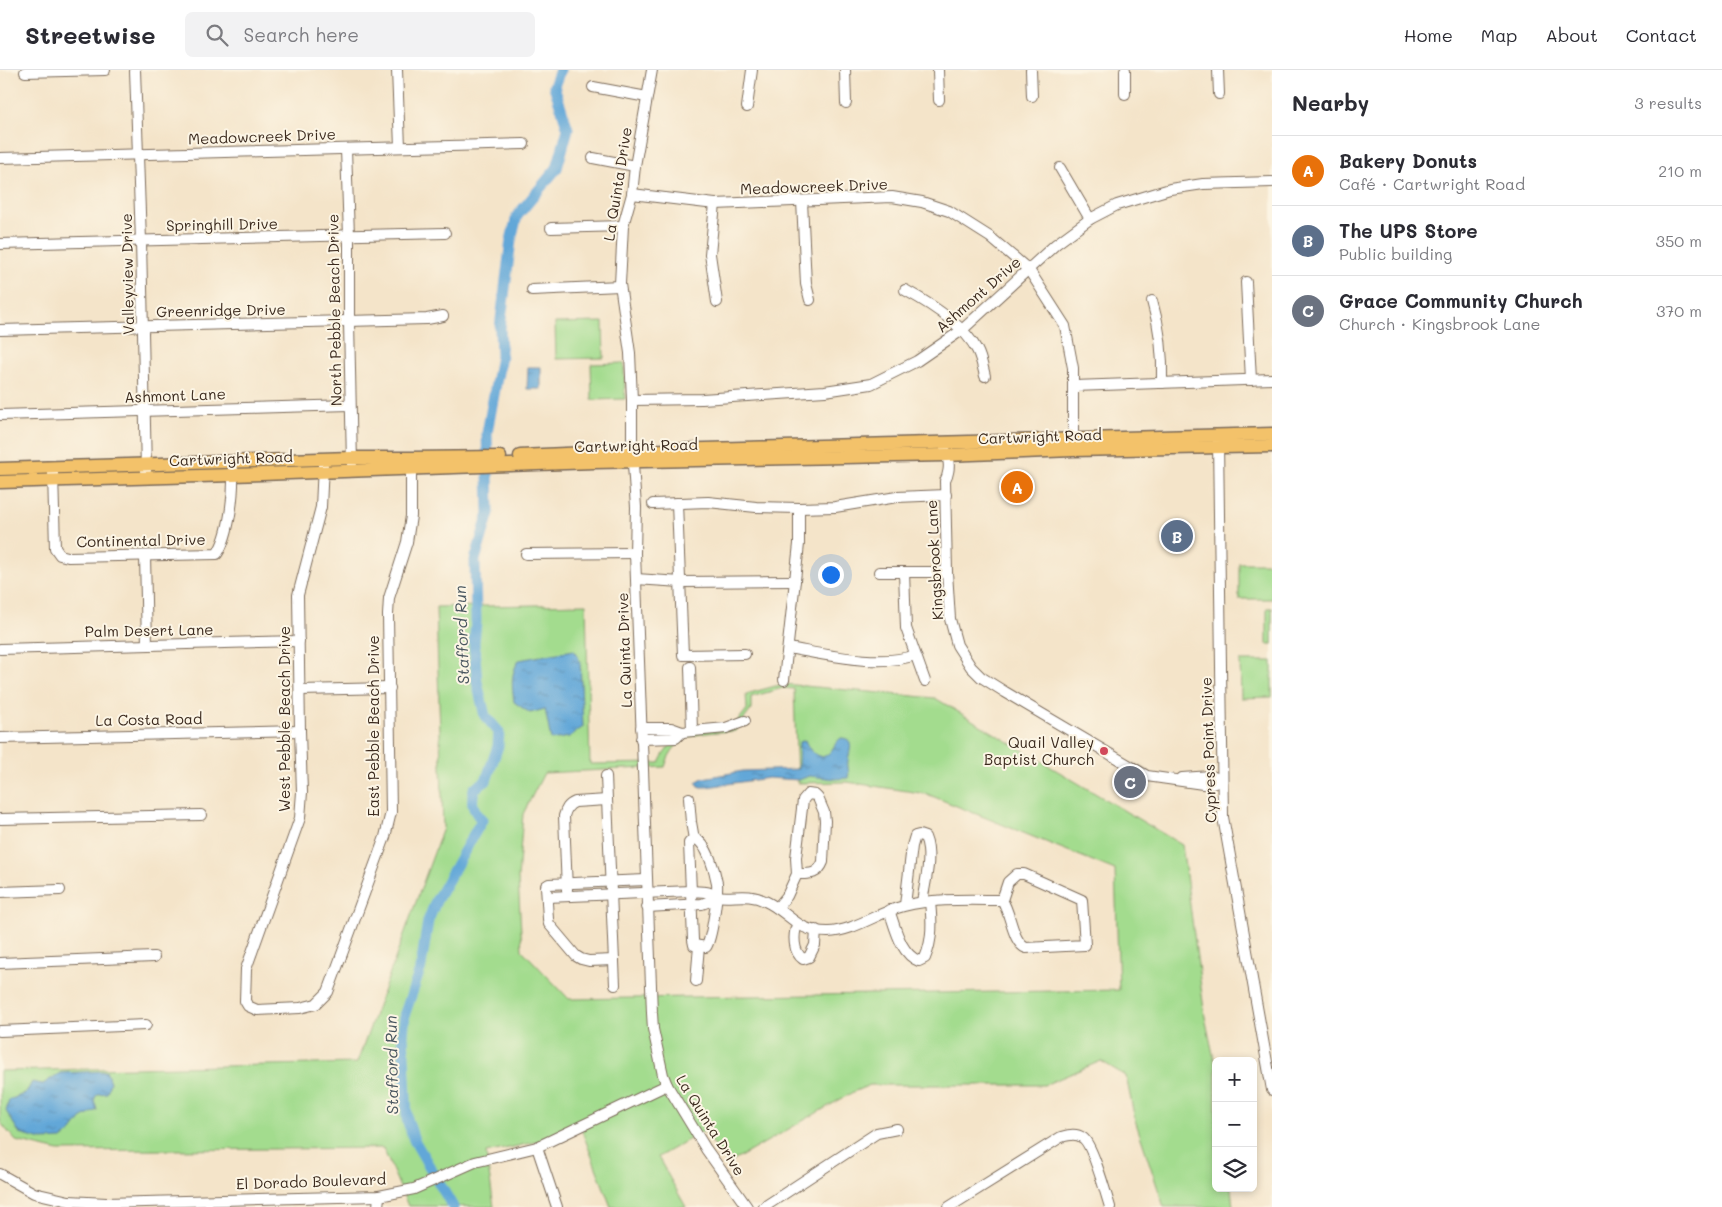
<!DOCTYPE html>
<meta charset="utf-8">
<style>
:root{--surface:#fff;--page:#f2f2f3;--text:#2b2b33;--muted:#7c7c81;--line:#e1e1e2;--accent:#d1495b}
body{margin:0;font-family:Mali,sans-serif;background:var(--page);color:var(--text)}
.controls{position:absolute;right:15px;bottom:15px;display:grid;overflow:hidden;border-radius:8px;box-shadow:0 2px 8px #0003}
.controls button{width:45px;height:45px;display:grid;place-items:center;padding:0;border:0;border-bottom:1px solid var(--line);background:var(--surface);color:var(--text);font:25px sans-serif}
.you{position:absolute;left:830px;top:504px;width:18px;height:18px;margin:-12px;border:4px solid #fff;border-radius:50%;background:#1a73e8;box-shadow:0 0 0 8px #1a73e833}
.badge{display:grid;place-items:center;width:32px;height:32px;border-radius:50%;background:var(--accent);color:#fff;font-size:16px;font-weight:700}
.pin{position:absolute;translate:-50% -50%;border:2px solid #fff;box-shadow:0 1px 5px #0006}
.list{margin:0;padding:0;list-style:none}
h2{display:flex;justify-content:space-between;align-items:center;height:65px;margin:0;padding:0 20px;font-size:21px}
h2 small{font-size:16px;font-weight:400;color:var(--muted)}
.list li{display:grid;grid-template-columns:32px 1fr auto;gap:15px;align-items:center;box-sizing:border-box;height:70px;padding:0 20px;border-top:1px solid var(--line)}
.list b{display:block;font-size:19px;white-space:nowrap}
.list p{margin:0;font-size:16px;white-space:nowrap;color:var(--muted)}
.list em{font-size:16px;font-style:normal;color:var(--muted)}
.icon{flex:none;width:28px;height:28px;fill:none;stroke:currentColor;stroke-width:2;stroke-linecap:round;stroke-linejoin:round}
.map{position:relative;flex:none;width:1272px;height:1137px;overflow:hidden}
header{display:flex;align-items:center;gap:30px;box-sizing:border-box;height:70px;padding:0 25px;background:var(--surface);border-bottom:1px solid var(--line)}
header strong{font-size:24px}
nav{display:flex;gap:28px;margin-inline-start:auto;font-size:18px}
.search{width:350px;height:45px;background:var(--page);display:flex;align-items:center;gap:12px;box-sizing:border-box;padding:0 18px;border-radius:8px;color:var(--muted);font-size:19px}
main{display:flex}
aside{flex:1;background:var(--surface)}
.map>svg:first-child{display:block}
</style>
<header>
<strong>Streetwise</strong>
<div class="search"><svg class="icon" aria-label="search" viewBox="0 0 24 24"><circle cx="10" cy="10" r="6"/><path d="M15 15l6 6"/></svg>Search here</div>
<nav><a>Home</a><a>Map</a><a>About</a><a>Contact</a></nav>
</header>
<main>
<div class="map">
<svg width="1272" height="1137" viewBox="0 0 1272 1137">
<defs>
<pattern id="water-ripples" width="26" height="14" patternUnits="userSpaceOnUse" patternTransform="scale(1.25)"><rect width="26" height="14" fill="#62a7d8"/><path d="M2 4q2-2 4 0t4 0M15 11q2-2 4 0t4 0" fill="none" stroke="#5288af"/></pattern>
</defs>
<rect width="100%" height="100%" fill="#fcf5e5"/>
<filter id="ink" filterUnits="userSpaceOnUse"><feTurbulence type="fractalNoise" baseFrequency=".02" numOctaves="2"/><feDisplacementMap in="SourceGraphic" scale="10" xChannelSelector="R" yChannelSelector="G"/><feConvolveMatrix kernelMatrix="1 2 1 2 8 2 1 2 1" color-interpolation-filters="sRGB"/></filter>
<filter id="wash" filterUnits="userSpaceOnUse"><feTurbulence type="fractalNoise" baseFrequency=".0096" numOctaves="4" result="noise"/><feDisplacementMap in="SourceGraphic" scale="20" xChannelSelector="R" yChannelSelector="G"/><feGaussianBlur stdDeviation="1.12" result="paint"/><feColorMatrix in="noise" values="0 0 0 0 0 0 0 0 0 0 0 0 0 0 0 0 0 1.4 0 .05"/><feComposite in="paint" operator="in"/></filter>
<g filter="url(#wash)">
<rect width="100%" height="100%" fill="#f4e4c9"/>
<g fill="#a3dc8e" stroke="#6f8356" fill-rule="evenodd">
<path d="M603,252L604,288L556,289L555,253Z"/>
<path d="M624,293L625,329L592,330L591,294Z"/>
<rect x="1239" y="493" width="33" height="36"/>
<path d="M586,534L590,694L659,693C676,657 698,663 733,657L747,639L746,624L783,614L935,628L1182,775L1205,947L1216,998V1118H1231L1233,1137H1164L1135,1050L1126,1006L1101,991L1044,1015H870L853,1022L728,1094L704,1061L658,1087L686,1137H611L579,1053L536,1072L486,1083L494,1137L408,1136L383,1078L59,1081L16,1071L0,1052V1001L357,993L443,758L436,537ZM783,618L794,619L797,713L847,712L927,724L1115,800L1119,920L569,929L522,880L518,808L523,744L544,703L665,697C675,661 704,663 735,661L751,640V627Z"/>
<rect x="1267" y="538" width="5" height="36"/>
<path d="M1240,591H1272V627L1241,628Z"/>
</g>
<g fill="url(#water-ripples)" stroke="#4e687b">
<path d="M528,297H541V319H527Z"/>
<path d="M574,580L580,591L583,657L569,667L551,670L545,639L530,643L514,632C512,616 510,604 519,590Z"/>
<path d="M841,668C856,668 849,682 848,691C847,698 850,701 848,708L835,709L809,706L799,710L768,708L707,717H700L696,712L703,708L743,701L798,699L799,672L805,670C809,680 812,684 823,687C835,681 832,675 841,668Z"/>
<path d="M106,1001L110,1012L107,1023L97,1024L94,1030L97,1040L81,1049L72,1061L62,1069L42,1070L20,1064L6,1041L9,1030L26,1023L32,1012L43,1014L60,1003Z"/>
</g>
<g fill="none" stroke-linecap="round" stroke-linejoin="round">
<path stroke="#62a7d8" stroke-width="11" d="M453,1137L414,1070L407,1049L403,965L405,943L421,897L428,851L436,831L482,750C472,739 471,733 474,719L486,711L498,676L499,662L485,646L477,612L474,573L476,552L475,490L489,443L487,363L501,286L500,258L511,170L517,146L557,98L568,59L554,16L560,0"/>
</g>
</g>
<g filter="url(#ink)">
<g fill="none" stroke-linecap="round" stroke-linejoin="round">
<defs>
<g id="minor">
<path d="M135,0L141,171L146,401"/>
<path d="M397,0L400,77"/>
<path d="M652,0L635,96L632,124L623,156L620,214L630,283L632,330V381L636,437L635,483L652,943L653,959L663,1005L667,1015L706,1079L747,1137"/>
<path d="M845,0L846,33"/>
<path d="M938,0L939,30"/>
<path d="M1031,0L1032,26"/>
<path d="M1125,0V24"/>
<path d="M1218,0L1219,24"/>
<path d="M25,2L105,0"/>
<path d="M593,17L647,27"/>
<path d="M747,37L752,0"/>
<path d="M346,79L349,166V252L352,394"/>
<path d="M0,88L524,74"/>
<path d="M593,88L635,96"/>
<path d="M1060,98L1090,149"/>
<path d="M632,124L715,134L892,127L922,132L949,141L990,167L1029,200L1065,256L1073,298V376"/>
<path d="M802,131L806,214L810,230"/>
<path d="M715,134L710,184L717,232"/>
<path d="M551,158L623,156"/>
<path d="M0,174L445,163"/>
<path d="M1246,212L1251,310"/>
<path d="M532,220L620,216"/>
<path d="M905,220C929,233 964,255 977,280C981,287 983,298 985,306"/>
<path d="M1152,231C1160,258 1163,284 1162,313"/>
<path d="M0,260L427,249L443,246"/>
<path d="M1074,316L1272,309"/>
<path d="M632,330L702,329L825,321L871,314L917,291L962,260L1056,174L1090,149L1117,135L1170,119L1203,114L1272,112"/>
<path d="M0,345L350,335"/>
<path d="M1218,370L1223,747L1272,1020"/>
<path d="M945,378C946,384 947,386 948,390C950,396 948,406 945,411L947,502L950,549L957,575L971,597L981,607L1005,622L1147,706L1203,714H1212L1222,710"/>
<path d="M323,395L321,437L298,525L300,661L302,722L300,748L246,899L245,931L248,936L257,940L300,938L316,934L328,922L385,767L391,742L388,545L389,528L407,472L411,446V392"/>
<path d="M53,403L55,478L60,485L68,487L217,484C230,465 234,422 233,399"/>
<path d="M677,433L683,585L745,584"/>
<path d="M653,434L708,432L756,437L799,438L835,437L897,427L946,425"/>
<path d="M526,484L635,483"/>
<path d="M145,486L147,575"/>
<path d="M879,502H947"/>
<path d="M904,502L906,558L925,611"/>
<path d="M636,509L681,512L795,511"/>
<path d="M788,578C824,584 880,598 915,585"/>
<path d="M0,579L299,571"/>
<path d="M690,597L692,661"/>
<path d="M784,610L799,474V438"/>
<path d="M300,620L390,618"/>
<path d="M641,658H671L682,662L726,658L745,651"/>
<path d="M0,668L300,661"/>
<path d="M641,669L676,668L682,662"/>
<path d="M606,706L615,915"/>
<path d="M1182,708L1211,706L1222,710"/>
<path d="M689,728L691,752L694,769"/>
<path d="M0,749L201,745"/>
<path d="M696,769C707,774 715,801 717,813C718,823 712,869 706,877L694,875L693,870L689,773L692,770Z"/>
<path d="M1017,804H1024L1082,830L1085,875L1026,878C1012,872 1011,843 1002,830L1008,812Z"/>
<path d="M567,820L564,746C566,739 568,735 575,732L607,730"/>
<path d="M0,822L60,820"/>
<path d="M547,827L691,821C697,822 704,821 710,823C712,824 714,826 716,826C733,829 747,822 765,831C791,843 796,862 828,862C855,861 878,842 904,836C935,828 970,830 1002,830"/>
<path d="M905,835L912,776L915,766L919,765L925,767C933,786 925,812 922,832"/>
<path d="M647,837L702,834L710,831L716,826"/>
<path d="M777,838L787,826L797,804L796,788L803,730L808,724L815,725L818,728L824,742L825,751L823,792C818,805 809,804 797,804"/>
<path d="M889,840C895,856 900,884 919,891L925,888C933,869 932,851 930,832"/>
<path d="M797,855C793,865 793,882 803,889L809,887L815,875L816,860"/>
<path d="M614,890L589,891L581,889L576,886L549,854L548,849L546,816L549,814L646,810"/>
<path d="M0,893L154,887"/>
<path d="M696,911L699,876"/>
<path d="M0,961L146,955"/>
<path d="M537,1077L557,1137"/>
<path d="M0,1104L34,1123L69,1131L106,1133L379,1126L414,1119L475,1092L537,1077L667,1015"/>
<path d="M378,1137L379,1126"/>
<path d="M764,1137L877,1063L897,1059"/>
<path d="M949,1137L1061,1067C1069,1065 1076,1063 1083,1068C1092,1074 1106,1124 1110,1137"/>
</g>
<g id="major">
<path d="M520,386L632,381L1272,364"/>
<path d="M0,399L351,388H411L500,387"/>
<path d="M0,412L233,405L594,392L946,385L1073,380L1272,376"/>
</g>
</defs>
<use href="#minor" stroke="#7c6b5a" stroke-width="12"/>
<use href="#major" stroke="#7c6b5a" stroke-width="15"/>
<use href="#minor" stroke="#fff" stroke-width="10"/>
<use href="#major" stroke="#f3c26a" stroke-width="12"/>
</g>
</g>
<circle fill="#d1495b" stroke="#fcf5e5" stroke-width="2" cx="1104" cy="681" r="5"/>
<g text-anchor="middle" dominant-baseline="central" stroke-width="4" stroke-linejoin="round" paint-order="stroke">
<g font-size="15" fill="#3b2a1e" stroke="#fcf5e5">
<text transform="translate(262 66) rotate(-2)">Meadowcreek Drive</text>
<text transform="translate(617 114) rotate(-81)">La Quinta Drive</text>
<text transform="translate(814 116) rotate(-2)">Meadowcreek Drive</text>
<text transform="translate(222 154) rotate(-1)">Springhill Drive</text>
<text transform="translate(127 204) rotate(-91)">Valleyview Drive</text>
<text transform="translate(978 224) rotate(-41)">Ashmont Drive</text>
<text transform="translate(221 240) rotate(-1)">Greenridge Drive</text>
<text transform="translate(334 240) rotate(-91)">North Pebble Beach Drive</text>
<text transform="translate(175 325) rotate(-2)">Ashmont Lane</text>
<text transform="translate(1040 366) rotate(-2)">Cartwright Road</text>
<text transform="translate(636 375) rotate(-1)">Cartwright Road</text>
<text transform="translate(231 388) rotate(-2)">Cartwright Road</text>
<text transform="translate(141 470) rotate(-1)">Continental Drive</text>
<text transform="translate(934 490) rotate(-93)">Kingsbrook Lane</text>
<text transform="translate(149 560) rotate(-1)">Palm Desert Lane</text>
<text transform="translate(624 580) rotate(-92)">La Quinta Drive</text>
<text transform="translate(149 649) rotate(-1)">La Costa Road</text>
<text transform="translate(284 649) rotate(-90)">West Pebble Beach Drive</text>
<text transform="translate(373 656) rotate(-90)">East Pebble Beach Drive</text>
<text transform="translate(1208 680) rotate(-92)">Cypress Point Drive</text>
<text transform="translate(711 1055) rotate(58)">La Quinta Drive</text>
<text transform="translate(311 1111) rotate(-2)">El Dorado Boulevard</text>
</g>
<g font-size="15" fill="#3b2a1e" stroke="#fcf5e5" text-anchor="end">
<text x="1094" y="672">Quail Valley<tspan x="1094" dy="17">Baptist Church</tspan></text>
</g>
<g font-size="16" font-style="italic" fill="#49565f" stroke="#fcf5e5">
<text transform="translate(461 565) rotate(-92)">Stafford Run</text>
<text transform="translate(391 995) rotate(-91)">Stafford Run</text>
</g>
</g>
</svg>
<div class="controls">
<button>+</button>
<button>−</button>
<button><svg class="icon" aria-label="layers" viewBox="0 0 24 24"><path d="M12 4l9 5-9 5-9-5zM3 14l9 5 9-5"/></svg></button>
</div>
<div class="you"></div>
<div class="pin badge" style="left:1017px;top:417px;background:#e8710a">A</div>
<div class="pin badge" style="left:1177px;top:466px;background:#5c6f8a">B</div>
<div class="pin badge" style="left:1130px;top:712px;background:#6b7280">C</div>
</div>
<aside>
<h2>Nearby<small>3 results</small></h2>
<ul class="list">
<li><span class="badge" style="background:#e8710a">A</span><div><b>Bakery Donuts</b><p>Café · Cartwright Road</p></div><em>210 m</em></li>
<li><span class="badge" style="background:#5c6f8a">B</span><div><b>The UPS Store</b><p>Public building</p></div><em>350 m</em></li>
<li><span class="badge" style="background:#6b7280">C</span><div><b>Grace Community Church</b><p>Church · Kingsbrook Lane</p></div><em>370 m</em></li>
</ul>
</aside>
</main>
